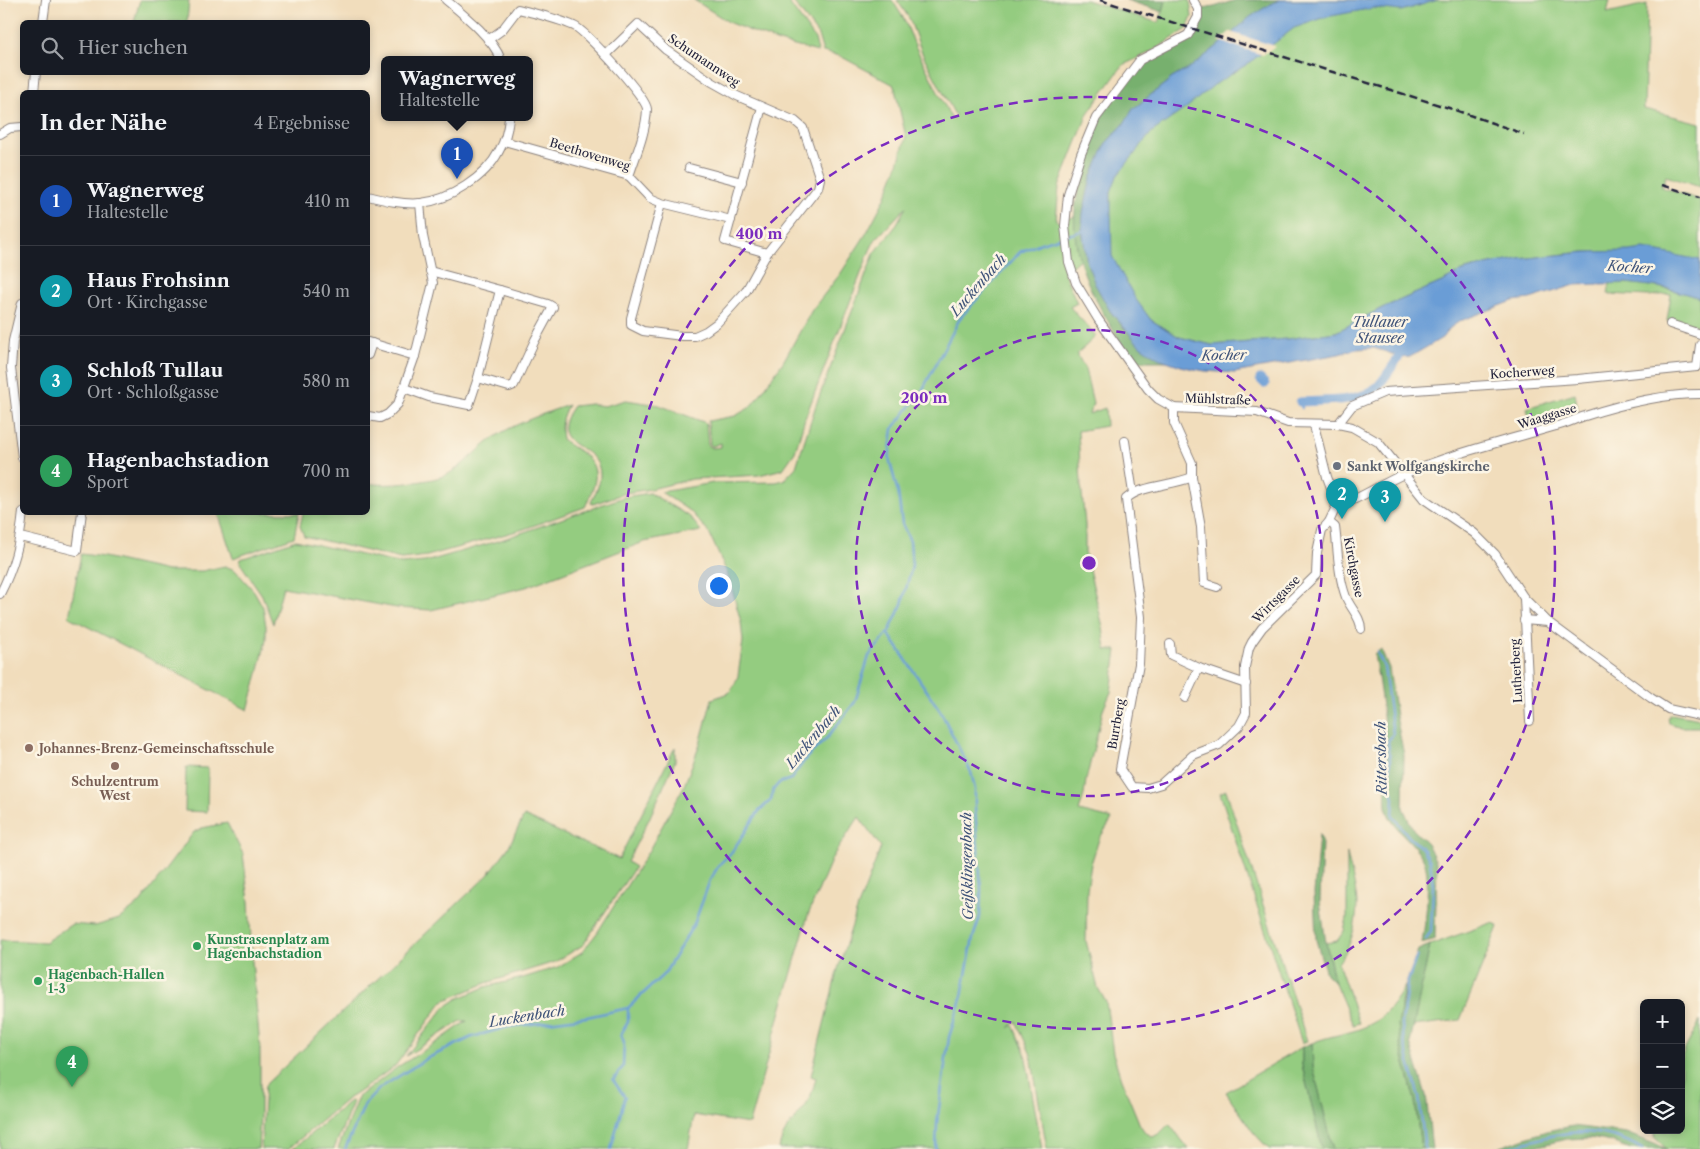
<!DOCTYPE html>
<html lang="de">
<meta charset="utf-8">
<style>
:root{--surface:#171b24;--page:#20242c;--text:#f1f3f6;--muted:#9ea1a6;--line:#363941;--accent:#1f6fb2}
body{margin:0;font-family:"Libre Caslon Text",serif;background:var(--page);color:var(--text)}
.controls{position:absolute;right:15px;bottom:15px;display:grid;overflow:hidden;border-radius:8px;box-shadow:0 2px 8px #0003}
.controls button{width:45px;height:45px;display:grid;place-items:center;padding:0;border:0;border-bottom:1px solid var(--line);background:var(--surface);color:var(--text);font:25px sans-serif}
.you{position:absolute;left:718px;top:585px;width:18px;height:18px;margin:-12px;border:4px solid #fff;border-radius:50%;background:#1a73e8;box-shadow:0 0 0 8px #1a73e833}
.badge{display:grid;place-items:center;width:32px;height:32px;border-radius:50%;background:var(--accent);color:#fff;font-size:16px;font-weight:700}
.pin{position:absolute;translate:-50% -41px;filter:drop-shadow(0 1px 2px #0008)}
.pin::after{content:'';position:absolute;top:26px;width:18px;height:15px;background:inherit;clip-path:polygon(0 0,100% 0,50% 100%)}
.popup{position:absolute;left:381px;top:56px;width:152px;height:65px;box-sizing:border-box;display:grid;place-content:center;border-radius:8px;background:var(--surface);filter:drop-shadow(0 1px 4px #0005);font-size:16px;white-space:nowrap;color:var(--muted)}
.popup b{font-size:19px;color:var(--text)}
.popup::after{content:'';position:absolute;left:50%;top:100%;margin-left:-10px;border:10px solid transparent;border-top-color:var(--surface)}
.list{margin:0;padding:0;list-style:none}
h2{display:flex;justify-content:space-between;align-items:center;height:65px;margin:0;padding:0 20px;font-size:21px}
h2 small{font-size:16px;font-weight:400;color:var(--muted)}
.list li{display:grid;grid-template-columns:32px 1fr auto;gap:15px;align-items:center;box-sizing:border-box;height:90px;padding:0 20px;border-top:1px solid var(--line)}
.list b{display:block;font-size:19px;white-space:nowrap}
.list p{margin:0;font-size:16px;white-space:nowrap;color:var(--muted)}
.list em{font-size:16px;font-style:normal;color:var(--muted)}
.icon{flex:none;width:28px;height:28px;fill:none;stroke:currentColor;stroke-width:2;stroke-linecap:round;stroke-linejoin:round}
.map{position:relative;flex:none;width:1700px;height:1149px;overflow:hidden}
.search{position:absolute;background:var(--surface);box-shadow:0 2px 8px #0003;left:20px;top:20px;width:350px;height:55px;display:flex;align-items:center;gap:12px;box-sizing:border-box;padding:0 18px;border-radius:8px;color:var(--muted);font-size:19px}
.panel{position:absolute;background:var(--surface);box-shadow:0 2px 8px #0003;left:20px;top:90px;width:350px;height:425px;border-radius:8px}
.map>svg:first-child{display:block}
</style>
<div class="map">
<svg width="1700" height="1149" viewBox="0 0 1700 1149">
<rect width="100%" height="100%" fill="#fcf5e5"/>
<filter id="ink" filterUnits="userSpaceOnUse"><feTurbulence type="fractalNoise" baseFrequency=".02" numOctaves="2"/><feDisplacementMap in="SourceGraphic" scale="10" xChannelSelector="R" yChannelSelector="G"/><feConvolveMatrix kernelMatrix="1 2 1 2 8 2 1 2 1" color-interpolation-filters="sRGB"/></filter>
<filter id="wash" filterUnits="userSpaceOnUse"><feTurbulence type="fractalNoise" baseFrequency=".0096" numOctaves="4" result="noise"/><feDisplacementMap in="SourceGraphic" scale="20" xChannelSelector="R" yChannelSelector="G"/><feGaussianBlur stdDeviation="1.12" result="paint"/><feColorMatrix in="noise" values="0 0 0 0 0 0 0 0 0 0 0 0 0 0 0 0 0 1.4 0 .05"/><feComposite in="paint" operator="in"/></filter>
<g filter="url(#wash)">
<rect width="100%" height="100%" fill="#f1ddbc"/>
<g fill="#94cc80" stroke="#5b775e">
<path d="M140,0H189L187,22H134Z"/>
<path d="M694,0H787L815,39L818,52L779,42L730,23Z"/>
<path d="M792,0H892L904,19L917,50L952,120L955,115L923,55L909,18L897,0H1086L1159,23L1166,0H1190L1192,17L1187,29L1151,52L1123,65L1088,113L1059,187L1056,220L1058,222L1076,216L1084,167L1117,107L1248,0H1610L1607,13L1647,4L1644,109L1700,123V187L1666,176L1661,187L1700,200V271L1603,252H1584L1519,259L1490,264L1462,271L1444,281L1382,308L1336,332L1287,339L1212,345L1179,337L1151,320L1093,247L1064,273L1077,303L1070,307L1096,336L1077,354L1085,369L1093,403L1089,414L1105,408L1106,426L1078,431L1081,483L1085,525V553L1103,627L1106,650H1117L1111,692L1103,710L1086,780L1084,795L1079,811L1112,819L1099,839L1091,864L1087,890L1086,941L1098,988L1106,1002L1113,1053L1121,1079L1140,1125L1145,1132L1153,1137L1160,1133L1169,1124L1189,1149H1047L1031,1055L1016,1021L1009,1028L1013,1025L1025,1053L1042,1149H779C782,1131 793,1122 804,1108C811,1099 813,1088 816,1078L811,1076L837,972L858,907L881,847L859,817L833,856L808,915L749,1124L694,1115L688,1149H338L358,1097L399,1066L436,1043L467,1021H461L406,1056L445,1007L457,999L485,987L523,978L558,967L582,952L597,933L648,852L684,786L700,744L712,699L729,693L734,686L738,676L743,641L741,622L728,575L709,533L691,512L661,492L713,483L776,482L784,480L796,467L816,405L874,254L895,227L906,207L875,240L870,250L805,418L795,452L783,469L759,475L692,479L651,489L625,493L593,504L591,503C594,495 600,485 600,477C602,439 541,452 573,406L591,404L604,406L626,400L659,405L706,423L708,446L713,448L721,447V443L713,446L710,445L708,421L735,416L749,408L759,396L783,362L812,310L841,273L866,234L885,198L897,167L906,137L894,85L840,56L823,52L818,35Z"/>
<path d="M1610,283C1641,282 1670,289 1699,297L1700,326L1667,321L1671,294L1648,296L1608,294Z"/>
<path d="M1575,393L1578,412L1532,428L1527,408Z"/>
<path d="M568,405C561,417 560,426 562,439C568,445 575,448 582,453C604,469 594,487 585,507L524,529L427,556L401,559L304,536L300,526L303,513L368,512V483C384,487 435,482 450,473C468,462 483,444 501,433C522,421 546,413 568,405Z"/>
<path d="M650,493L690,517L701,531L644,542L526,587L431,610L397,608L283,587L273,624L262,595L240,563L241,559L296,540L401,564L425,562L501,540L624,497Z"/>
<path d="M218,513V512L299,513L294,537L233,558Z"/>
<path d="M81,554L104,557L167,571H202L225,566L235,570L254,591L263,607L266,626V640L259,670L248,710L69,617Z"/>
<path d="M1671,714L1700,719V727H1681L1669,723L1668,718Z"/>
<path d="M675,747V761L649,819L627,862L635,867L583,945L555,962L486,983L443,1001L395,1066L357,1093L347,1099L288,1149H261L265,1085L488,875L508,848L524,816L619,859Z"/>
<path d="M186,767L208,768L207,812L185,811Z"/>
<path d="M1226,790L1307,1041L1302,1043L1220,793Z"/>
<path d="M227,823L243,854L249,901L252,961L260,1046V1117L258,1149H0V940L45,942L72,924L95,926L119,919L140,903L194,832L202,828Z"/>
<path d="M1347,853C1350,869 1356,887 1357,903C1357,923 1351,948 1338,963L1359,1023L1353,1025L1335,983L1326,943L1337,941L1344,931L1347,918Z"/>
<path d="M1491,923L1496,924L1498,927L1460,1020L1413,1026L1430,945Z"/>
<path d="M1406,984L1401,1002L1400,1045L1415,1101L1421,1149H1333L1313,1067L1312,1043C1330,1035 1351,1034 1369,1025C1386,1017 1397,1000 1406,984Z"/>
<path d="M1700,1021V1149H1667L1654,1137L1656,1130H1681V1059L1685,1049Z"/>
<path d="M1302,1047V1065L1322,1149H1269L1253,1132L1226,1092Z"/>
<path d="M350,1101L353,1102L334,1149H293Z"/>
</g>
<g fill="#77b06e" stroke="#4c6954">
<path d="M1126,0H1166L1163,12Z"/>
<path d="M1236,0H1280L1272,3L1191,67L1172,78L1133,109L1123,125L1106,143L1110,311C1127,332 1144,354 1170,361H1132C1101,309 1064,260 1077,196C1079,181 1086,167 1090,152C1092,145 1092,137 1095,130C1101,114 1126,79 1139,68C1161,52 1202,41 1202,9L1214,7Z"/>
<path d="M1381,649L1389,668L1396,716L1404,755L1403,808L1413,829L1427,843L1437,864L1435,939L1422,943C1425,924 1432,875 1423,859C1413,840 1391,829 1386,807C1384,794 1388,778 1387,765C1385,728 1381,691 1374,655Z"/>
<path d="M1319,834L1322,841L1320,902L1326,943L1335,983L1326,974L1316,940L1314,893Z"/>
<path d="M1430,945L1410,1043L1426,1095L1432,1149H1421L1415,1101L1400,1045L1398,1024L1406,984L1418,950Z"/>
<path d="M1312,1043L1313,1067L1333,1149H1322L1302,1065V1047Z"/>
<path d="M1573,1126L1626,1133L1667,1149H1631L1612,1142L1590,1138L1566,1139L1527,1149H1494L1546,1131Z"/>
</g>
<path fill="#6a9dd6" stroke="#466088" d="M1280,0H1438L1401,11L1374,8L1326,17L1294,28L1249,63L1214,85L1185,109L1152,132L1117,176L1111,192V213L1112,256L1135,298L1151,320L1179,337L1212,345L1287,339L1336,332L1382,308L1444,281L1462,271L1490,264L1519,259L1585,252L1629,251L1644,249L1700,260V298L1666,288L1626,283L1575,285L1530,299L1513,301L1460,321L1450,328L1442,338L1410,357L1401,358L1387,352L1373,348L1356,349L1339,354L1234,373L1205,371L1184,367L1158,358L1140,346L1110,311L1095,284L1087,263L1082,229L1083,213L1091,178L1106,143L1123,125L1133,109L1172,78L1191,67L1220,44L1250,17L1272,3Z"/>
<path fill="#f1ddbc" d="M1230,32L1275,46L1263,55L1219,41Z"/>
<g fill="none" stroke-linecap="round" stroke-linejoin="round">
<g stroke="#6a9dd6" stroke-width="2.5">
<path d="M1300,402L1302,408"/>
<path d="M888,633L941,712L971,772L975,789V808L981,889L980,916L973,938L962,996L949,1037L937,1123L936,1149"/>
<path d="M1377,652L1384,667L1393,734L1388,741L1390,759L1389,787L1394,797L1393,816L1409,837L1424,850L1430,861L1433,886L1431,931L1426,939"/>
<path d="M1417,955L1407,984L1402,1024L1404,1043L1419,1097L1425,1149"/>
<path d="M345,1149L365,1104L380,1088L426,1059L472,1037L508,1027L587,1017L628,1008L665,973L695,922L710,880L719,865L731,853L759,811L771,800L773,790L779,783L791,779L807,757L826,739L855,702L869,656L889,632L902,604L912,566L910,541L902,524L898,493L889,458L893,429L922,391L960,318L1020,252L1041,243L1082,231L1086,232"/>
<path d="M611,1149L625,1097L613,1080L623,1067L624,1042L621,1034L628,1022V1008"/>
<path d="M1506,1149C1553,1133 1596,1121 1642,1149"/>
</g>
<g stroke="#6a9dd6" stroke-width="9">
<path d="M1260,379L1265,384"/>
<path d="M1300,402C1324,400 1358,404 1378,386C1388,375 1396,360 1405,348"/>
</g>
</g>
</g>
<g filter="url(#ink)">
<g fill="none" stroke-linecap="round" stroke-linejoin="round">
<defs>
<g id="minor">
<path d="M446,0C464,15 493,38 501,60"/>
<path d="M1193,0L1198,9V17L1188,35L1140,60L1096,118L1081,154L1068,195L1065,226L1069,262L1076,283L1098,319L1148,389L1158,399L1174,408L1257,412L1288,423L1338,424L1352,427L1378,442L1424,499L1474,533L1495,554L1524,598L1548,622L1651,698L1668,709L1700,716"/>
<path d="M43,22L46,0"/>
<path d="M488,40L502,30L518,9C537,14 557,18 574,26C586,31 647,98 647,109C646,132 636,155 629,176"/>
<path d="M606,55L638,24L666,50L712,82L737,96L795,121L803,128L820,179L818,188L767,253L746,291L717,323L706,331L695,336H682L643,331L631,325V318L662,203"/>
<path d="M34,92L36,72"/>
<path d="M762,107L725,241L767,253"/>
<path d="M0,134L10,128L22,127"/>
<path d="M504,141L629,176L650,198L662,203L731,220"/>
<path d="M689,168L742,182"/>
<path d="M368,196C384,200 404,205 421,203C450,200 486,177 499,151C505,141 508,129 509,118"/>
<path d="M22,303L13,341L11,368L22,457"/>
<path d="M1670,324L1700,334"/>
<path d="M368,342L415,356"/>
<path d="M368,355L372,343"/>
<path d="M478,378L509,387L514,385L535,340L553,307L548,304L500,290"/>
<path d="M404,388L429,397L469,405L478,378L500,290L430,271"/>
<path d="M1174,408V423L1192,463V477C1172,486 1141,485 1126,499L1141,617L1139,664L1120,769L1132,787L1148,788L1161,784L1193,755L1219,745L1239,726L1246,713L1245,667L1249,648L1252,642L1262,628L1316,575L1317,553L1322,530L1329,522L1336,507L1335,498L1327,477L1314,425"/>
<path d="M368,416L380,418L388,414L398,404L415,356L433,283L423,236L420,203"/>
<path d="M1338,424L1352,406L1385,392L1578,379L1697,367L1700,345"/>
<path d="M1125,441L1133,493"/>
<path d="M1192,477L1201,527L1204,583L1217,587"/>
<path d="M1336,507C1360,499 1381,484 1404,474C1453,453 1505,441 1556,426C1566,424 1575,419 1585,416C1622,404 1661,394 1700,394"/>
<path d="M1329,522L1335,527C1338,550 1338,576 1346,597C1350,608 1361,617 1361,629"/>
<path d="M20,537L77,551L82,512"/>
<path d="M0,594C14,567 20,543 23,512"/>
<path d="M1524,598L1530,721"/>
<path d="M1524,620L1548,622"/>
<path d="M1170,644L1171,655L1199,668"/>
<path d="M1185,698L1199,668L1246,684"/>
</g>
</defs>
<use href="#minor" stroke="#8a807c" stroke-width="10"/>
<use href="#minor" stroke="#fff" stroke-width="8"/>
<g stroke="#22223b" stroke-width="2.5" stroke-dasharray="8 4" stroke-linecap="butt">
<path d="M1100,0L1449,108L1524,134"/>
<path d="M1662,185L1700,197"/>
</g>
</g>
</g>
<g fill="none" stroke="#7b2cbf" stroke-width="2.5" stroke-dasharray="9 6">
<circle cx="1089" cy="563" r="233"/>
<circle cx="1089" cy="563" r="466"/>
</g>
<circle fill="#6b7280" stroke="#fcf5e5" stroke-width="2" cx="1337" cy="466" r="5"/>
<g fill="#8d6e63" stroke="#fcf5e5" stroke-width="2">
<circle cx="29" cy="748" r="5"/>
<circle cx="115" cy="766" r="5"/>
</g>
<g fill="#2e9e5b" stroke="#fcf5e5" stroke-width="2">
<circle cx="197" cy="946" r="5"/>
<circle cx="38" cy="981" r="5"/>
</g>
<g text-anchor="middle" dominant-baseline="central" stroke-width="5" stroke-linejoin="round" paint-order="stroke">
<g font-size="12" fill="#22223b" stroke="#fcf5e5">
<text transform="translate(704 60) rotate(34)">Schumannweg</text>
<text transform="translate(590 154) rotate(17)">Beethovenweg</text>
<text transform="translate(1522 372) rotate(-4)">Kocherweg</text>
<text transform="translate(1218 399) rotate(2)">Mühlstraße</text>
<text transform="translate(1547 416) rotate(-17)">Waaggasse</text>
<text transform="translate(1354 567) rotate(79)">Kirchgasse</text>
<text transform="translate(1276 599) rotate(-45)">Wirtsgasse</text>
<text transform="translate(1516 671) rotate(-93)">Lutherberg</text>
<text transform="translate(1116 724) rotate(-80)">Burrberg</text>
</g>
<g font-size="12" font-weight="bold" fill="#5b616d" stroke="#fcf5e5" text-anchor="start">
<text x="1347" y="466">Sankt Wolfgangskirche</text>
</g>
<g font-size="12" font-weight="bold" fill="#785e54" stroke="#fcf5e5" text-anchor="start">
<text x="39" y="748">Johannes-Brenz-Gemeinschaftsschule</text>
<text x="115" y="781" text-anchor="middle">Schulzentrum<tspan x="115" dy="14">West</tspan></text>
</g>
<g font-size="12" font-weight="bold" fill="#27864d" stroke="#fcf5e5" text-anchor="start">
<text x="207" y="939">Kunstrasenplatz am<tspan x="207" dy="14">Hagenbachstadion</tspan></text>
<text x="48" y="974">Hagenbach-Hallen<tspan x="48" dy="14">1-3</tspan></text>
</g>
<g font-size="14" font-style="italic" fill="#3f5379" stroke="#fcf5e5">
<text transform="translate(1630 267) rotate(4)">Kocher</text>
<text transform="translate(978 285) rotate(-49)">Luckenbach</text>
<text x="1380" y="322">Tullauer<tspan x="1380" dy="16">Stausee</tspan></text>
<text transform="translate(1224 355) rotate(-1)">Kocher</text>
<text transform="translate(813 737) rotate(-50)">Luckenbach</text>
<text transform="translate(1381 758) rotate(-91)">Rittersbach</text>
<text transform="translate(967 866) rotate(-91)">Geißklingenbach</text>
<text transform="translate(527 1016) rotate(-9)">Luckenbach</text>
</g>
</g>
<circle cx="1089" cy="563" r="8" fill="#7b2cbf" stroke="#fcf5e5" stroke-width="2.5"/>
<g font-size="15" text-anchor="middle" font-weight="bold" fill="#7b2cbf" stroke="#fcf5e5" stroke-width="5" stroke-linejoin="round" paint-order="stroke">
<text x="759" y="239">400 m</text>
<text x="924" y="403">200 m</text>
</g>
</svg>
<div class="controls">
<button>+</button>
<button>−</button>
<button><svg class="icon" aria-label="layers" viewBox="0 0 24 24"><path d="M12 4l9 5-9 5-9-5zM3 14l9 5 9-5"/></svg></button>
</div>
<div class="you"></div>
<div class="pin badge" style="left:457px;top:179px;background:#1a4fb4">1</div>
<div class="popup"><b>Wagnerweg</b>Haltestelle</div>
<div class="pin badge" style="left:1342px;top:519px;background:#0f9aa8">2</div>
<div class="pin badge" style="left:1385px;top:522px;background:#0f9aa8">3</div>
<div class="pin badge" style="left:72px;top:1087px;background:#2e9e5b">4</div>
<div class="search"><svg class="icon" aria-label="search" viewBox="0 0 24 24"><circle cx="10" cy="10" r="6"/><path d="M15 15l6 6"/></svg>Hier suchen</div>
<section class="panel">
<h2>In der Nähe<small>4 Ergebnisse</small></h2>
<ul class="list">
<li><span class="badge" style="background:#1a4fb4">1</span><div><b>Wagnerweg</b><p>Haltestelle</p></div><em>410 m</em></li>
<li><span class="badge" style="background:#0f9aa8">2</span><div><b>Haus Frohsinn</b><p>Ort · Kirchgasse</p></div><em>540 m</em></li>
<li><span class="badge" style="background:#0f9aa8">3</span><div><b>Schloß Tullau</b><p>Ort · Schloßgasse</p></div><em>580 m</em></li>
<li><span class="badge" style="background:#2e9e5b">4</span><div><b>Hagenbachstadion</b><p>Sport</p></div><em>700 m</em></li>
</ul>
</section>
</div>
